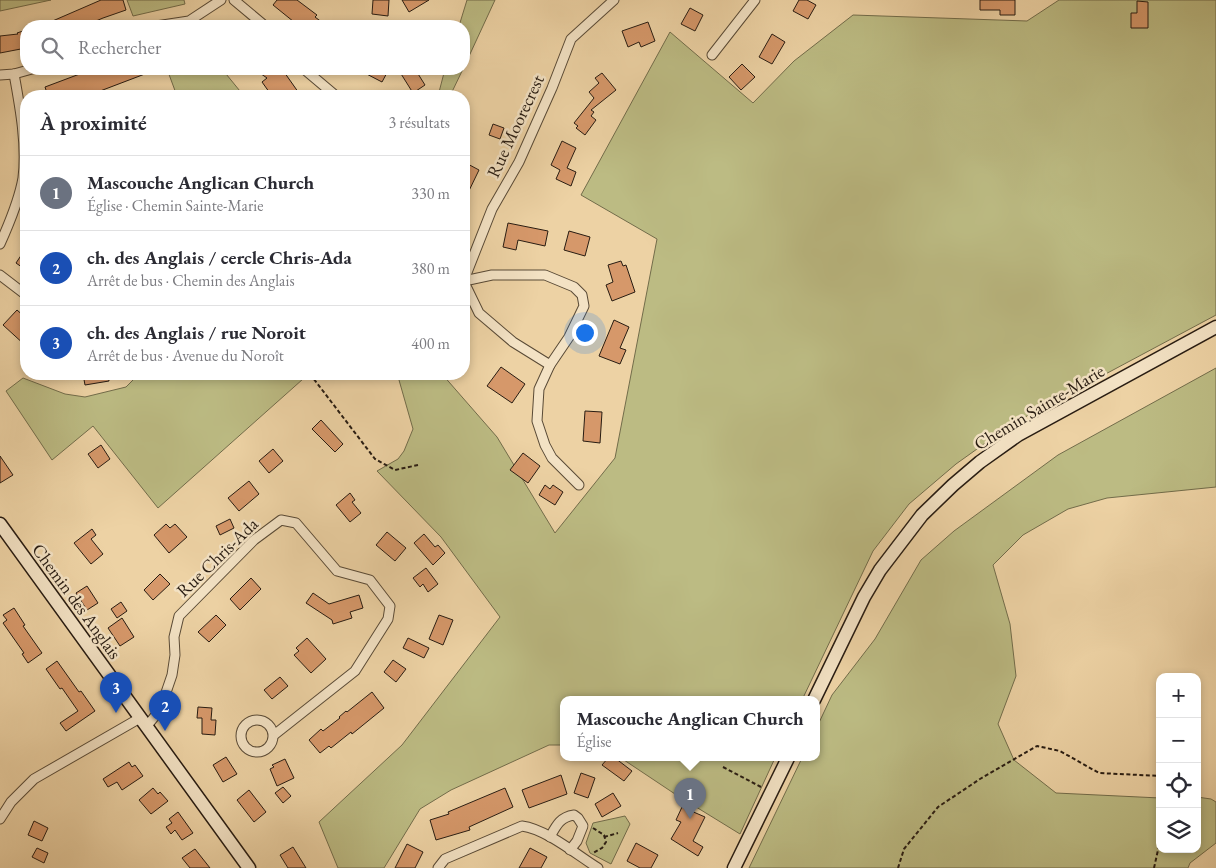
<!DOCTYPE html>
<html lang="fr">
<meta charset="utf-8">
<style>
:root{--surface:#fff;--page:#f7f7f7;--text:#2b2b33;--muted:#7c7c81;--line:#e1e1e2;--accent:#1a73e8}
body{margin:0;font-family:"EB Garamond",serif;background:var(--page);color:var(--text)}
.controls{position:absolute;right:15px;bottom:15px;display:grid;overflow:hidden;border-radius:10px;box-shadow:0 2px 8px #0003}
.controls button{width:45px;height:45px;display:grid;place-items:center;padding:0;border:0;border-bottom:1px solid var(--line);background:var(--surface);color:var(--text);font:25px sans-serif}
.you{position:absolute;left:584px;top:332px;width:18px;height:18px;margin:-12px;border:4px solid #fff;border-radius:50%;background:#1a73e8;box-shadow:0 0 0 8px #1a73e833}
.badge{display:grid;place-items:center;width:32px;height:32px;border-radius:50%;background:var(--accent);color:#fff;font-size:16px;font-weight:700}
.pin{position:absolute;translate:-50% -41px;filter:drop-shadow(0 1px 2px #0008)}
.pin::after{content:'';position:absolute;top:26px;width:18px;height:15px;background:inherit;clip-path:polygon(0 0,100% 0,50% 100%)}
.popup{position:absolute;left:560px;top:696px;width:260px;height:65px;box-sizing:border-box;display:grid;place-content:center;border-radius:10px;background:var(--surface);filter:drop-shadow(0 1px 4px #0005);font-size:16px;white-space:nowrap;color:var(--muted)}
.popup b{font-size:19px;color:var(--text)}
.popup::after{content:'';position:absolute;left:50%;top:100%;margin-left:-10px;border:10px solid transparent;border-top-color:var(--surface)}
.list{margin:0;padding:0;list-style:none}
h2{display:flex;justify-content:space-between;align-items:center;height:65px;margin:0;padding:0 20px;font-size:21px}
h2 small{font-size:16px;font-weight:400;color:var(--muted)}
.list li{display:grid;grid-template-columns:32px 1fr auto;gap:15px;align-items:center;box-sizing:border-box;height:75px;padding:0 20px;border-top:1px solid var(--line)}
.list b{display:block;font-size:19px;white-space:nowrap}
.list p{margin:0;font-size:16px;white-space:nowrap;color:var(--muted)}
.list em{font-size:16px;font-style:normal;color:var(--muted)}
.icon{flex:none;width:28px;height:28px;fill:none;stroke:currentColor;stroke-width:2;stroke-linecap:round;stroke-linejoin:round}
.map{position:relative;flex:none;width:1216px;height:868px;overflow:hidden}
.search{position:absolute;background:var(--surface);box-shadow:0 2px 8px #0003;left:20px;top:20px;width:450px;height:55px;display:flex;align-items:center;gap:12px;box-sizing:border-box;padding:0 18px;border-radius:20px;color:var(--muted);font-size:19px}
.panel{position:absolute;background:var(--surface);box-shadow:0 2px 8px #0003;left:20px;top:90px;width:450px;height:290px;border-radius:20px}
.map>svg:first-child{display:block}
</style>
<div class="map">
<svg width="1216" height="868" viewBox="0 0 1216 868">
<rect width="100%" height="100%" fill="#edd2a4"/>
<filter id="stains"><feTurbulence type="fractalNoise" baseFrequency=".004" numOctaves="4"/><feColorMatrix values="0 0 0 0 .2 0 0 0 0 .09 0 0 0 0 .02 0 0 0 .5 -.17"/></filter>
<radialGradient id="worn" r=".72"><stop offset=".6" stop-color="#630" stop-opacity="0"/><stop offset="1" stop-color="#630" stop-opacity=".3"/></radialGradient>
<g fill="#bcbb83" stroke="#726c4a">
<path d="M0,0H51L0,11Z"/>
<path d="M127,0H184L185,4L133,16Z"/>
<path d="M467,0H495L464,67V26H459Z"/>
<path d="M1059,0H1216V315L1012,424L956,464L909,504L873,551L802,700H564V745H549L451,790L420,809L384,868H338L319,822L402,745L500,617L441,537L377,471L398,459L404,451L413,429L399,380L395,374H442L497,437L555,533L615,458L657,239L581,195L670,32L753,103L794,61L853,15L1027,21Z"/>
<path d="M167,69H222L244,96H177Z"/>
<path d="M445,69H463L450,96H438Z"/>
<path d="M1216,368V487L1107,498L1068,509L1023,535L993,565L1010,624L1016,676L998,724L1014,760L1056,793L1160,798V849H1197V797L1211,799L1216,802V843L1190,863L1188,868H749L802,758H816V729L832,695L875,639L921,560L954,531L1058,455Z"/>
<path d="M139,374H298L303,379L158,508L93,426L52,460L6,391L23,378L65,394L85,397L126,387Z"/>
<path d="M621,758H775L740,834L675,794Z"/>
<path d="M625,816L630,824L611,864L590,853L586,843L593,823Z"/>
</g>
<g fill="#d6986a" stroke="#281c12">
<path d="M101,0H123L126,10L103,18L84,26H41Z"/>
<path d="M277,0H297L317,15L315,17L327,26H299L273,5Z"/>
<path d="M373,0H389L388,16L372,14Z"/>
<path d="M402,0H429L409,12Z"/>
<path d="M799,0H807L816,5L808,19L793,11Z"/>
<path d="M980,0H1015V15H1000V10H980Z"/>
<path d="M1137,1L1148,2V28H1131V13H1137Z"/>
<path d="M690,8L703,15L695,31L681,24Z"/>
<path d="M648,22L655,41L641,47L639,42L628,47L622,31Z"/>
<path d="M26,30V48L0,53V36L18,34L17,33Z"/>
<path d="M772,34L785,42L772,64L759,57Z"/>
<path d="M742,64L755,77L741,90L729,77Z"/>
<path d="M93,69H158L87,96H48L45,87Z"/>
<path d="M254,69H282L301,96H272L262,82L267,78Z"/>
<path d="M357,69H389L382,82Z"/>
<path d="M398,69H415L425,85L413,93Z"/>
<path d="M602,73L616,90L591,110L594,112L591,116L596,120L585,135L576,128L578,126L574,123L594,98L589,92L599,83L595,78Z"/>
<path d="M493,124L504,128L500,139L489,135Z"/>
<path d="M562,141L576,148L567,168L576,172L571,186L556,179L560,170L551,165Z"/>
<path d="M464,162L479,170L464,201Z"/>
<path d="M508,223L548,231L545,246L518,240L516,250L503,247Z"/>
<path d="M569,231L590,237L585,256L564,250Z"/>
<path d="M26,248V270L16,263Z"/>
<path d="M621,261L623,266L626,265L635,292L612,301L606,285L613,282L608,265Z"/>
<path d="M17,310L26,318V346L3,325Z"/>
<path d="M614,320L629,327L620,348L626,350L620,364L599,356Z"/>
<path d="M501,367L525,384L512,403L487,386Z"/>
<path d="M83,374H108L109,381L85,385Z"/>
<path d="M585,411L602,412L600,443L583,441Z"/>
<path d="M321,420L343,444L335,452L312,429Z"/>
<path d="M101,445L110,459L98,468L88,454Z"/>
<path d="M273,449L283,461L269,473L259,461Z"/>
<path d="M523,453L540,466L528,483L510,470Z"/>
<path d="M0,456L13,475L0,483Z"/>
<path d="M249,481L259,494L239,511L228,498Z"/>
<path d="M545,485L550,489L553,485L563,492L555,505L539,495Z"/>
<path d="M350,493L355,500L352,502L361,513L350,522L336,505Z"/>
<path d="M230,519L234,528L220,535L216,526Z"/>
<path d="M166,524L170,528L175,524L187,537L169,553L154,535Z"/>
<path d="M92,529L96,535L91,539L103,554L91,564L74,543Z"/>
<path d="M387,532L406,548L395,561L376,545Z"/>
<path d="M424,534L435,547L438,545L445,553L433,565L414,543Z"/>
<path d="M426,568L438,584L428,592L423,584L420,587L413,578Z"/>
<path d="M160,574L170,584L153,600L144,590Z"/>
<path d="M251,578L261,589L240,610L230,599Z"/>
<path d="M87,586L98,603L87,610L76,593Z"/>
<path d="M313,593L329,604L359,595L363,608L350,612L352,618L333,624L332,620L306,603Z"/>
<path d="M121,602L127,611L117,618L111,609Z"/>
<path d="M14,608L25,625L23,626L42,653L28,663L22,654L24,653L3,623L7,620L3,615Z"/>
<path d="M216,615L226,625L209,642L198,632Z"/>
<path d="M439,615L453,620L443,645L429,639Z"/>
<path d="M122,618L134,637L120,646L108,628Z"/>
<path d="M307,638L326,659L311,673L294,655L299,651L296,648Z"/>
<path d="M408,638L429,648L424,658L403,648Z"/>
<path d="M393,660L406,669L396,682L384,672Z"/>
<path d="M57,661L79,692L81,691L95,711L66,731L60,723L78,711L62,688L60,689L46,669Z"/>
<path d="M280,677L288,686L272,699L264,690Z"/>
<path d="M372,692L384,708L352,734L351,732L331,748L329,746L320,753L309,740L321,729L323,731L340,718L339,717L346,711L347,712Z"/>
<path d="M198,707L212,708L211,720H216L215,735L202,734V718H197Z"/>
<path d="M226,757L237,774L223,782L213,765Z"/>
<path d="M608,758H615L632,771L624,781L602,765Z"/>
<path d="M285,759L294,778L277,786L270,769L274,767L272,765Z"/>
<path d="M129,762L132,767L135,765L143,776L122,790L117,782L108,787L103,779Z"/>
<path d="M581,773L595,778L588,798L574,793Z"/>
<path d="M561,775L567,794L529,808L522,790Z"/>
<path d="M283,787L291,796L283,803L275,793Z"/>
<path d="M153,788L158,794L160,792L168,801L151,814L139,800Z"/>
<path d="M505,788L513,807L469,827L470,830L436,840L430,820L449,814L448,812Z"/>
<path d="M249,790L266,812L254,822L237,800Z"/>
<path d="M613,793L621,806L602,817L595,804Z"/>
<path d="M682,807L705,817L693,841L703,847L698,856L671,839L681,822L676,820Z"/>
<path d="M178,812L193,833L182,840L175,830L171,834L166,827L172,823L169,819Z"/>
<path d="M34,821L48,828L42,841L28,835Z"/>
<path d="M636,843L658,855L651,868H640L627,861Z"/>
<path d="M407,844L423,852L415,868H395Z"/>
<path d="M293,847L306,868H288L280,855Z"/>
<path d="M37,848L48,853L44,863L32,857Z"/>
<path d="M530,848L547,857L541,868H519Z"/>
<path d="M195,849L210,868H190L182,858Z"/>
</g>
<g fill="none" stroke-linecap="round" stroke-linejoin="round">
<defs>
<g id="street">
<path d="M234,0L265,26"/>
<path d="M156,26L189,21L221,0"/>
<path d="M712,55L755,0"/>
<path d="M304,69L336,96"/>
<path d="M0,75L14,74L32,69"/>
<path d="M0,244C9,224 19,201 23,178C27,144 20,107 14,74"/>
<path d="M0,275L26,295"/>
<path d="M464,280L492,209L519,162L552,88L571,39L614,0"/>
<path d="M464,281L492,275H545L574,287L582,295L584,306L569,337L550,365L513,342L479,313L464,282"/>
<path d="M550,365L539,389L537,421L545,445L552,458L579,485"/>
<circle cx="257" cy="736" r="16"/>
<path d="M146,727L160,710L172,675L175,655L174,637L179,616L254,540L281,520L296,523L337,571L370,580L390,606L388,619L355,671L274,735"/>
<path d="M0,819L11,802L34,779L140,718"/>
<path d="M550,837C556,826 560,817 574,815L578,818L583,826L577,841L570,850"/>
<path d="M438,868L445,859L522,826C546,829 577,855 598,868"/>
</g>
<g id="secondary">
<path d="M0,524L249,868"/>
<path d="M814,700L864,597L880,570L922,515L953,485L980,462L1018,435L1216,327"/>
<path d="M734,868L788,758"/>
</g>
</defs>
<use href="#street" stroke="#594a36" stroke-width="11"/>
<use href="#secondary" stroke="#281c12" stroke-width="15"/>
<g stroke="#281c12" stroke-width="2" stroke-dasharray="4 2.5" stroke-linecap="butt">
<path d="M310,374L375,459L395,470L418,465"/>
<path d="M816,717L819,710"/>
<path d="M723,767L761,787"/>
<path d="M1197,802V805"/>
<path d="M593,828L604,835L606,842L602,848L593,853"/>
<path d="M604,837L618,833"/>
<path d="M898,868L904,849L938,807L980,779L1037,746L1060,751L1099,773L1160,776"/>
<path d="M1154,868L1160,841"/>
</g>
<use href="#street" stroke="#f3e2c4" stroke-width="9"/>
<use href="#secondary" stroke="#f3e2c4" stroke-width="12"/>
</g>
<g text-anchor="middle" dominant-baseline="central" stroke-width="5" stroke-linejoin="round" paint-order="stroke">
<g font-size="18" fill="#281c12" stroke="#f3e2c4">
<text transform="translate(515 126) rotate(-65)">Rue Moorecrest</text>
<text transform="translate(1039 407) rotate(-31)">Chemin Sainte-Marie</text>
<text transform="translate(217 557) rotate(-44)">Rue Chris-Ada</text>
<text transform="translate(77 601) rotate(54)">Chemin des Anglais</text>
</g>
</g>
<rect width="100%" height="100%" filter="url(#stains)"/>
<rect width="100%" height="100%" fill="url(#worn)"/>
</svg>
<div class="controls">
<button>+</button>
<button>−</button>
<button><svg class="icon" aria-label="locate" viewBox="0 0 24 24"><circle cx="12" cy="12" r="6"/><path d="M12 2v4M12 18v4M2 12h4M18 12h4"/></svg></button>
<button><svg class="icon" aria-label="layers" viewBox="0 0 24 24"><path d="M12 4l9 5-9 5-9-5zM3 14l9 5 9-5"/></svg></button>
</div>
<div class="you"></div>
<div class="pin badge" style="left:690px;top:819px;background:#6b7280">1</div>
<div class="popup"><b>Mascouche Anglican Church</b>Église</div>
<div class="pin badge" style="left:165px;top:731px;background:#1a4fb4">2</div>
<div class="pin badge" style="left:116px;top:713px;background:#1a4fb4">3</div>
<div class="search"><svg class="icon" aria-label="search" viewBox="0 0 24 24"><circle cx="10" cy="10" r="6"/><path d="M15 15l6 6"/></svg>Rechercher</div>
<section class="panel">
<h2>À proximité<small>3 résultats</small></h2>
<ul class="list">
<li><span class="badge" style="background:#6b7280">1</span><div><b>Mascouche Anglican Church</b><p>Église · Chemin Sainte-Marie</p></div><em>330 m</em></li>
<li><span class="badge" style="background:#1a4fb4">2</span><div><b>ch. des Anglais / cercle Chris-Ada</b><p>Arrêt de bus · Chemin des Anglais</p></div><em>380 m</em></li>
<li><span class="badge" style="background:#1a4fb4">3</span><div><b>ch. des Anglais / rue Noroit</b><p>Arrêt de bus · Avenue du Noroît</p></div><em>400 m</em></li>
</ul>
</section>
</div>
